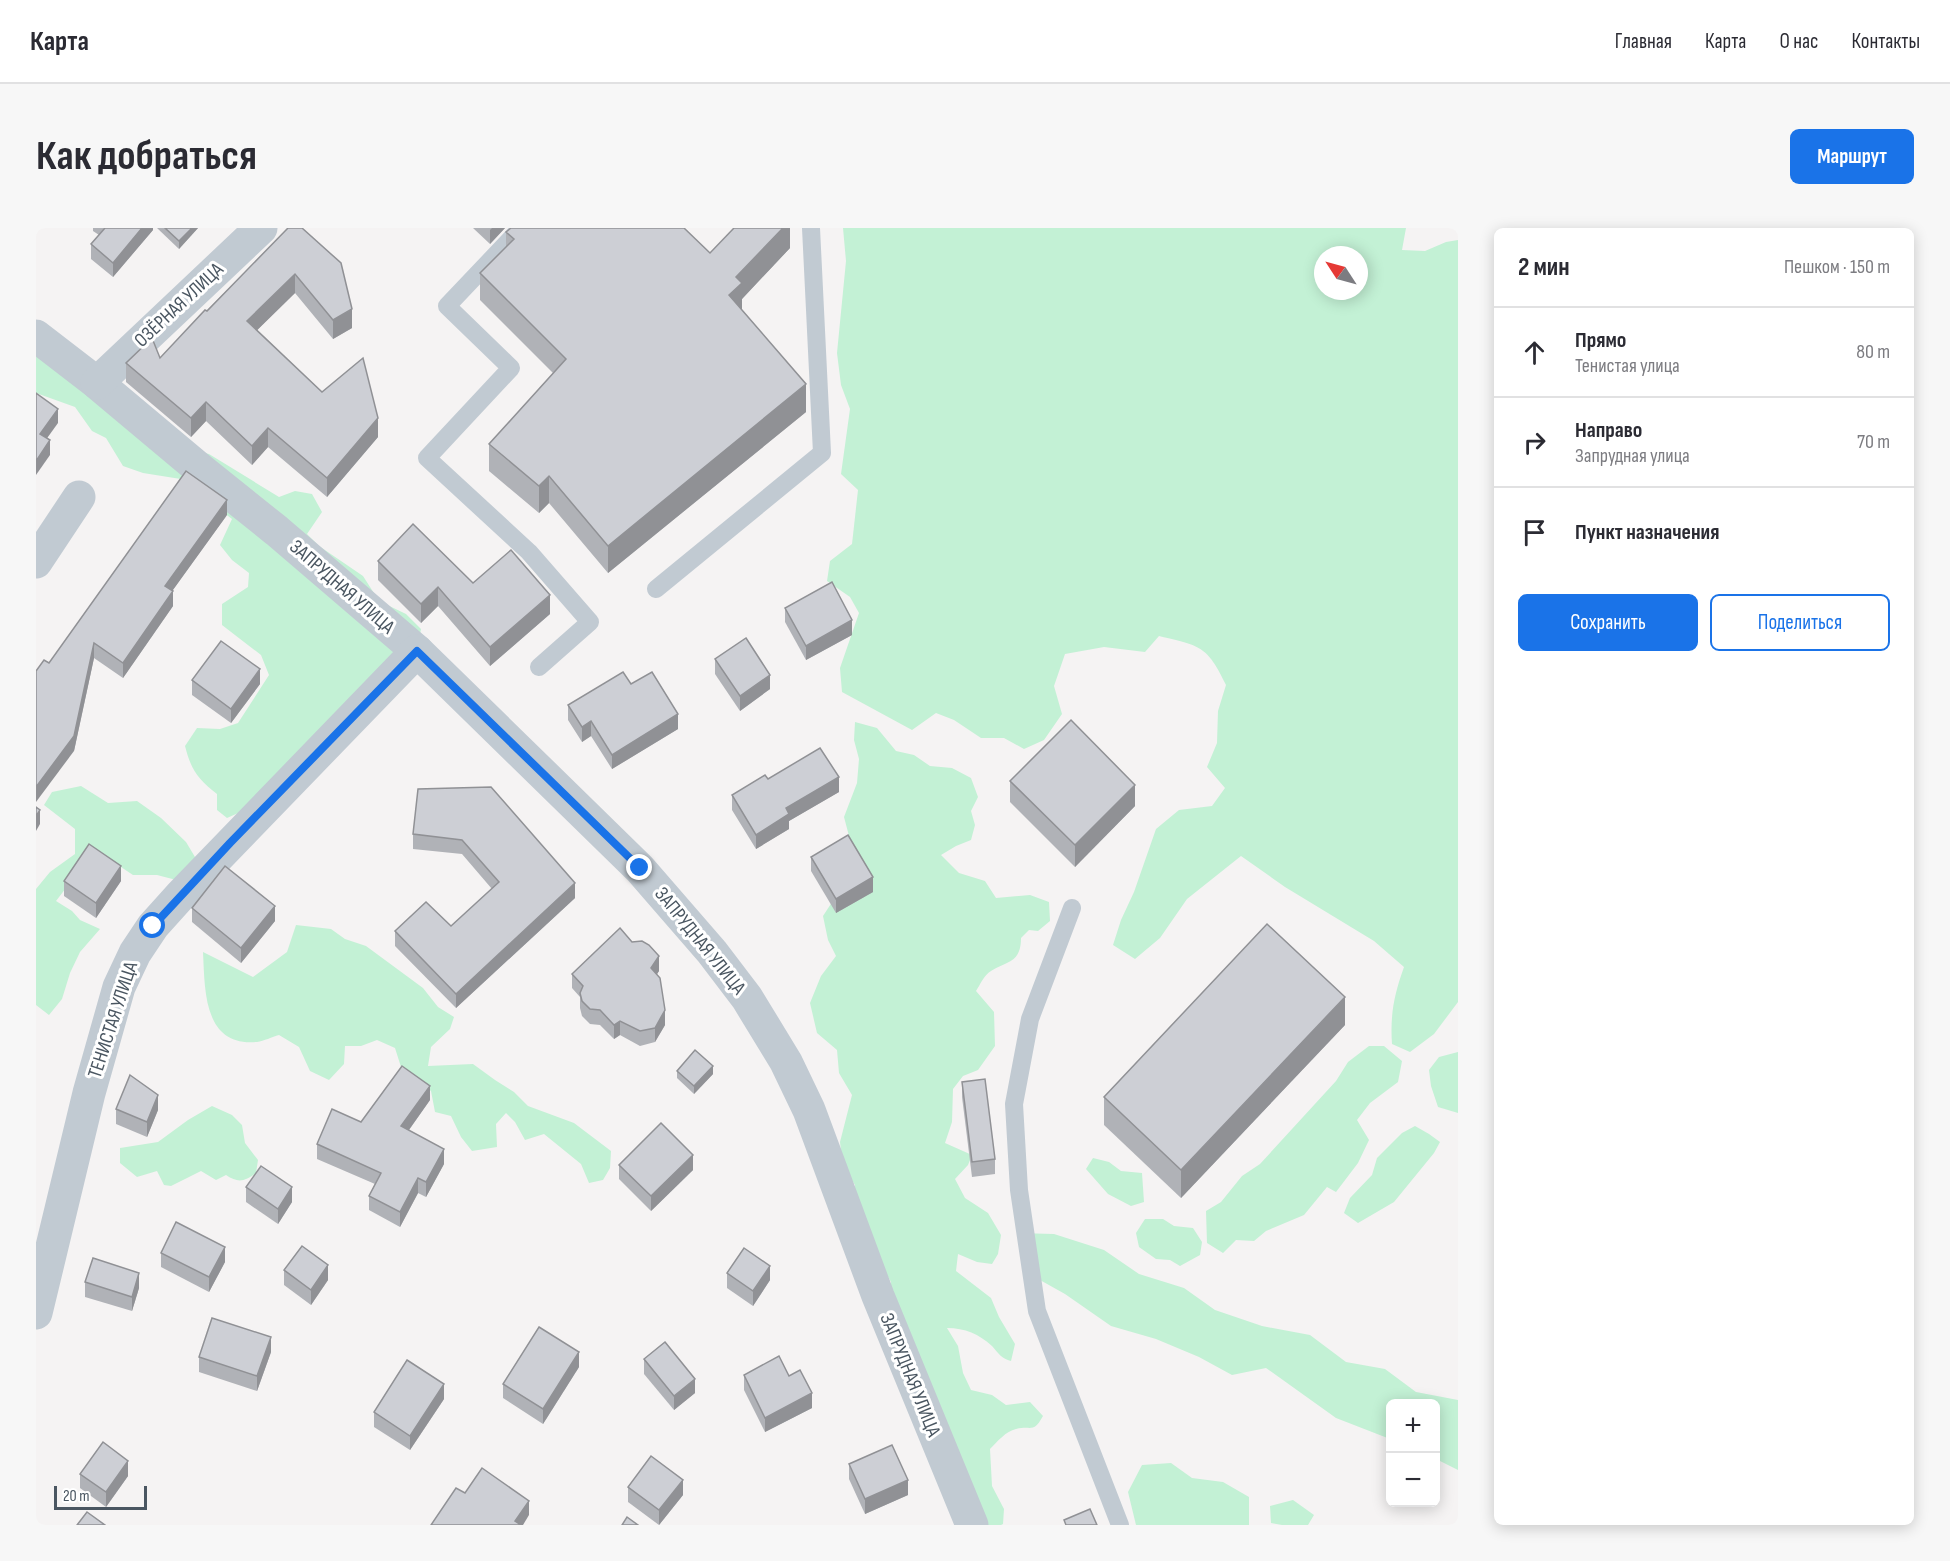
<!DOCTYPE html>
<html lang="ru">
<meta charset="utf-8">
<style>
:root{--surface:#fff;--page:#f7f7f7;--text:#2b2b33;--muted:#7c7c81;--line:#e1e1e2;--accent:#1a73e8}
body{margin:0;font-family:"Sofia Sans Condensed",sans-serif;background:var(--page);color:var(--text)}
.controls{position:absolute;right:18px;bottom:18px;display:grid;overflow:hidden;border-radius:9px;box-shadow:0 3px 15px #0003}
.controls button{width:54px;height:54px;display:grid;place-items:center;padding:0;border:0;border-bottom:2px solid var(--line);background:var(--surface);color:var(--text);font:30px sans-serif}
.compass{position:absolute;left:1278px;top:18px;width:54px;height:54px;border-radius:50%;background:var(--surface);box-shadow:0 3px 15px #0003;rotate:306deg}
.scale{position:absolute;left:18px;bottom:15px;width:93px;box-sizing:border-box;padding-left:6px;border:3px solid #4a5661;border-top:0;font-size:16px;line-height:21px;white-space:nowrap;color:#4a5661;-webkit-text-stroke:4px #fff;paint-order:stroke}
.stop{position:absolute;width:18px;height:18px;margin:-14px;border:4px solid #1a73e8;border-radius:50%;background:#fff}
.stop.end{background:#1a73e8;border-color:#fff;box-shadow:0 2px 6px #0008}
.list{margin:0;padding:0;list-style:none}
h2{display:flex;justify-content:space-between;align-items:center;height:78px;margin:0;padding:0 24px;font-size:26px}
h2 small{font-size:20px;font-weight:400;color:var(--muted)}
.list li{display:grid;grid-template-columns:39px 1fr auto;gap:18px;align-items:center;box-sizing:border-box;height:90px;padding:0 24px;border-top:2px solid var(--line)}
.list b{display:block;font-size:22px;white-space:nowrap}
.list p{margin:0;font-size:20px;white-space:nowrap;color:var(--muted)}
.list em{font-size:20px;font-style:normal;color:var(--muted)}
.actions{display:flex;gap:12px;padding:18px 24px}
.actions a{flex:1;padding:14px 0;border:2px solid var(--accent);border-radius:9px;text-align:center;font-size:21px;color:var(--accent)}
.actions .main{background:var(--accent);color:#fff}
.icon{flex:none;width:33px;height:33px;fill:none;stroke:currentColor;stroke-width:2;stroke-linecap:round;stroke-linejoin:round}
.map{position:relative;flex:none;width:1422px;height:1297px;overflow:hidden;border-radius:9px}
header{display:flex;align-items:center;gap:36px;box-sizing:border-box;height:84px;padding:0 30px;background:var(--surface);border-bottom:2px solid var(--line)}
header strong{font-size:28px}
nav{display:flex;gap:33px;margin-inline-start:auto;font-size:21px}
.intro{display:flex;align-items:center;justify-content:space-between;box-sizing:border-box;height:144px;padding:0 36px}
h1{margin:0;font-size:42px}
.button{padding:15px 27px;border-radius:9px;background:var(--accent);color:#fff;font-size:21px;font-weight:700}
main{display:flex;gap:36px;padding:0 36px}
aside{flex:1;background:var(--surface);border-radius:9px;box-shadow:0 3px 15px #0003}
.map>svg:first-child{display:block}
</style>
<header>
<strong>Карта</strong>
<nav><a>Главная</a><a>Карта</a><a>О нас</a><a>Контакты</a></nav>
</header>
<div class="intro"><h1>Как добраться</h1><a class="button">Маршрут</a></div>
<main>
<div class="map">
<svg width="1422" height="1297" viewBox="0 0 1422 1297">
<rect width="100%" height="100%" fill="#f5f3f3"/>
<g fill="#c3f1d5" fill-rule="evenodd">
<path d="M807,0H1370L1366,22L1389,23L1410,14L1422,12V774L1398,806L1374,824L1356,816C1354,787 1358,767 1368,739L1338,713L1249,659L1205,628L1151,671L1124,710L1099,731L1077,717L1085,692L1098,664L1120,601L1143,582L1176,578L1189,560L1171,539L1181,515L1182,483L1190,457C1171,417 1164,418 1123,408L1109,424L1068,419L1029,426L1018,458L1026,486L1008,512L988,521L968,510H945L918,492L900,485L876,502L806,464L804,440L823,385L814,369L791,353L794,333L816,316L822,262L805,246L814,181L805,157L801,125L810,33ZM1287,27H1323V63H1287Z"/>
<path d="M0,124L132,217L173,226L243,269L259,263L276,266L286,284L271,306L283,318L327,348L343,373L370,386L385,401L381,422L209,582L191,590L181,582V566C162,551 155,542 149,518L161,500L184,501L202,495L233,447L225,427L186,397V376L212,359L213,345L196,332L184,317L196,291L171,272L151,252L107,245L87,238L70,210L56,203L39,179L0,165Z"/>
<path d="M819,494L841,500L860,523L878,527L894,538L916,540L935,550L942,569L935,583L939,597L935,612L920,618L905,627L923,645L949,653L960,670L994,667L1013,674L1014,693L1002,703L993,702L985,710C985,735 971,733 955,743C948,747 944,757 940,763L958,784L959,818L942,842L927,848L917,861L916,894L909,915L936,927L932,937L919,951L929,970L952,985L965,1007L962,1026L956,1036L941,1034L922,1026L920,1043L955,1070L963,1089L979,1116L975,1133C966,1131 962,1125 956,1118C943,1106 929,1100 911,1100L922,1118L927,1145L935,1162L956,1167L970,1177L994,1174L1007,1188C997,1206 996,1197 980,1201C970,1203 961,1214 954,1221L956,1258L968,1281L967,1296L965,1297H945L855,1071V1054L816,985L819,957L807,938L804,914L816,867L803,845L801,822L781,805L774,775L785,748L800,728L792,712L787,688L815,645L813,608L808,589L821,555L823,531L818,512Z"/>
<path d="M45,558L72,575L101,573L125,590L150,614L162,634L148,654L121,647H97L76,633L56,626L20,673L36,683L44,692L64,701L44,724L34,745L26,771L13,787L0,777V661L14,644L39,626V601L8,577L16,564Z"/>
<path d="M260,697L295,701L309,711L330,718L387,760L402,779L418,789L414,801L395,819L392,838L437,836L459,852L478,864L492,878L538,895L575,923L574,940L567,952L553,955L545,936L508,906L489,912L479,894L470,885L460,896L461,919L436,923L425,909L415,888L399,884L395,863L365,839L359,820L341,812L325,818H309L308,836L293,852L274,843L263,819L243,807C236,809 228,813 221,814C167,819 169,762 167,724L217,749L251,724Z"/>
<path d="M1333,818H1348L1366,833L1362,854L1334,875L1321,892L1333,912L1322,935L1300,964L1291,959L1268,987L1230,1003L1218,1013L1200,1012L1187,1025L1171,1015L1170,983L1185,974L1206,948L1224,936L1300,853L1312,834Z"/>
<path d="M1422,824V885L1402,879L1395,858L1393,842L1403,829Z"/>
<path d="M176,878L196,887L206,897L209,915L222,932L220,945C208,954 202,955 190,947L180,952L165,943L135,958L128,957L121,943L101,949L84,935V920L122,914L152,892Z"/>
<path d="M1379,898L1393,906L1404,914L1398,925L1358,974L1322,995L1308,985L1314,970L1336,947L1341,930L1366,905Z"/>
<path d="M1057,930L1073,934L1085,943L1106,945L1108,974L1095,978L1072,966L1050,941Z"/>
<path d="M1109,991H1127L1138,998L1157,1000L1166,1014L1164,1027L1144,1038L1134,1032L1120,1031L1103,1019L1100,1005Z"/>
<path d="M981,1005L1018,1006L1068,1022L1103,1046L1148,1060L1179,1082L1226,1098L1274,1107L1310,1134L1349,1141L1380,1164L1422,1172V1242L1400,1231V1176H1354V1211L1300,1190L1230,1140L1196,1147L1163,1129L1120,1111L1075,1098L1029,1066L995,1047Z"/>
<path d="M1135,1235L1156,1250L1187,1254L1213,1269V1297H1100L1092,1264L1106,1237Z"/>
<path d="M1257,1272L1278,1287L1272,1297H1246L1235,1295L1234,1278Z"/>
</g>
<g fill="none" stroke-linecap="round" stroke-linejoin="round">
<g stroke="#c1cad2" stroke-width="18">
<path d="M485,0L411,78L475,140L391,230L493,324L554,394L503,439"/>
<path d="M620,361L786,225L775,0"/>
<path d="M1036,680L994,791L978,876L983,962L1001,1083L1084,1297"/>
</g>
<g stroke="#c1cad2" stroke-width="33">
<path d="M0,108L61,155L166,243L241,303L381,423L604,641L676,724L711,770L750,834L773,882L842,1068L936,1297"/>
<path d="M61,155L225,0"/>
<path d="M0,334L43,269"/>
<path d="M0,1085L53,865L83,759L99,725L117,698L144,668L381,423"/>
</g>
</g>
<g fill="#b0b2b7">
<path d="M57,0H117V2L77,49L55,31V16L63,7L57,3Z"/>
<path d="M121,0H162L143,21Z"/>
<path d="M252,0L316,100L297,111L259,65L221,102L286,164L342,209L291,269L232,219L216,237L170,193L155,209L90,154V135L124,130Z"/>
<path d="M437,0H469L454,16Z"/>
<path d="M754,0V20L706,71V82L770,184L572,345L513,275L503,285L453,243V216L517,145L444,72V45L470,19V4L674,25Z"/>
<path d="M191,287L136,363L137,378L87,450L58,430L38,523L13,435Z"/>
<path d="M342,333L437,355L514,386L454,438L402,378L385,395L342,352Z"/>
<path d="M749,380L816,407L770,432L749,394Z"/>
<path d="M679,431L734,461L704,483L679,446Z"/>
<path d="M156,452L224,456L195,495L156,467Z"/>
<path d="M595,456L642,501L576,541L555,508L546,514L532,492V477Z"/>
<path d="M732,551L803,564L753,593V601L720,621L696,582V567Z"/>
<path d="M974,553L1099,578L1039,639L974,574Z"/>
<path d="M382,561L539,670L420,780L359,718V703L415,698L456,661L426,626L377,621V606Z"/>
<path d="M775,629L837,664L800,685L775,643Z"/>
<path d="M28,653H85L60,690L28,668Z"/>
<path d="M156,680L239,693L205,735L156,694Z"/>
<path d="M623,743L621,746L629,797L619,814L604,818L584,807L578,811L564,797L554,796L546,788L544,780V769L536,760V746Z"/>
<path d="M1309,797L1145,970L1068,897V869Z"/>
<path d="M641,843L677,846L658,866L641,850Z"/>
<path d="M926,854L959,931V946L936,949L926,869Z"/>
<path d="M394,872L373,902L408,936L390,969L382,965L364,999L333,982V968L339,956L281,931V916L325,894Z"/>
<path d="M80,881L122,882L111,909L80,896Z"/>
<path d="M583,937L657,942L615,983L583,951Z"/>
<path d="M210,959L256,974L242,996L210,974Z"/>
<path d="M125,1025L189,1034L173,1064L125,1039Z"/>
<path d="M248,1042L292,1052L275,1077L248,1057Z"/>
<path d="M691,1045L734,1052L717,1078L691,1060Z"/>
<path d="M49,1054L103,1060L96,1083L49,1069Z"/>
<path d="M235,1124L221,1163L163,1144V1129Z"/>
<path d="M608,1131L659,1165L638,1182L608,1146Z"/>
<path d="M543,1139L507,1196L467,1170V1156Z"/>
<path d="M708,1147L753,1148L776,1180L729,1204L708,1162Z"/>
<path d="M408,1171L374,1222L338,1199V1184Z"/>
<path d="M813,1236L872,1267L829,1286L813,1251Z"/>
<path d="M44,1246L92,1248L70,1279L44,1260Z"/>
<path d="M592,1259L647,1267L623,1297L592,1274Z"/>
</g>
<g fill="#909195">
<path d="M106,0H117V2L77,49V35Z"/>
<path d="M156,0H162L143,21V13Z"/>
<path d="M456,0H469L454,16V2Z"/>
<path d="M747,0H754V20L706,71V82L693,95V67L700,49Z"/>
<path d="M259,46V65L211,112V93Z"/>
<path d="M316,81V100L297,111V92Z"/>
<path d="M770,156V184L572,345V318Z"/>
<path d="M170,174V193L155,209V190Z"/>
<path d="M22,181V195L4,220V206Z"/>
<path d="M342,190V209L291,269V250Z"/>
<path d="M232,200V219L216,237V218Z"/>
<path d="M14,212V227L0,247V233Z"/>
<path d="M513,248V275L503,285V258Z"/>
<path d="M191,272V287L129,373V358Z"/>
<path d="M402,359V378L385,395V376Z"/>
<path d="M137,363V378L87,450V435Z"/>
<path d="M514,367V386L454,438V419Z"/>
<path d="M816,392V407L770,432V418Z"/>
<path d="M58,415V430L38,523L0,574V559Z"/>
<path d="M224,441V456L195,495V481Z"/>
<path d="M734,447V461L704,483V468Z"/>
<path d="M642,486V501L576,541V527Z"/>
<path d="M555,493V508L546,514V499Z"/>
<path d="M803,549V564L753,593V601L720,621V607L750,580Z"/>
<path d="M1099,557V578L1039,639V617Z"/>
<path d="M4,582V596L0,603V588Z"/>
<path d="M85,638V653L60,690V675Z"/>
<path d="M837,649V664L800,685V671Z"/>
<path d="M539,655V670L420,780V766Z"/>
<path d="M239,678V693L205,735V720Z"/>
<path d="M623,728V743L615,755V740Z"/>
<path d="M1309,769V797L1145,970V942Z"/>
<path d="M629,782V797L619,814V800Z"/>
<path d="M584,793V807L578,811V797Z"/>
<path d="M677,838V846L658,866V858Z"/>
<path d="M394,858V872L365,913V898Z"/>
<path d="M122,867V882L111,909V894Z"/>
<path d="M408,921V936L390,969V954Z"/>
<path d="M657,927V942L615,983V968Z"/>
<path d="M382,950V965L364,999V984Z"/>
<path d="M256,959V974L242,996V981Z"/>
<path d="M189,1019V1034L173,1064V1049Z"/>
<path d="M292,1037V1052L275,1077V1062Z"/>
<path d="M734,1038V1052L717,1078V1063Z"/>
<path d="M103,1045V1060L96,1083V1069Z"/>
<path d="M235,1109V1124L221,1163V1148Z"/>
<path d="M543,1124V1139L507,1196V1181Z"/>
<path d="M659,1151V1165L638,1182V1168Z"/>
<path d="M408,1156V1171L374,1222V1208Z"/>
<path d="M776,1165V1180L729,1204V1190Z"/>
<path d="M92,1233V1248L70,1279V1264Z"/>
<path d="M647,1252V1267L623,1297V1282Z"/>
<path d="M872,1252V1267L829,1286V1271Z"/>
<path d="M493,1273V1287L487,1297H479V1293Z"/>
</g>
<g fill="#cdcfd5" stroke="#909195" stroke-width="1.5">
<path d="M69,0H106L77,35L55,16Z"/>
<path d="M129,0H156L143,13Z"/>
<path d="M252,0H266L305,35L316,81L297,92L259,46L211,93L286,164L327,130L342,190L291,250L232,200L216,218L170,174L155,190L90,135L116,110L124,130L169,82L171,83Z"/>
<path d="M475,0H648L674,25L698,0H747L700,49L706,55L693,67L770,156L572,318L513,248L503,258L453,216L530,131L444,45L478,11L470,4Z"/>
<path d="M0,165L22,181L4,206L14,212L0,233Z"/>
<path d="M150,243L191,272L129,358L137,363L87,435L58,415L38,508L0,559V443L8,432L13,435Z"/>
<path d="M377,296L437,355L475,322L514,367L454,419L402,359L385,376L342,333Z"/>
<path d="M796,354L816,392L770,418L749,380Z"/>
<path d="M710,410L734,447L704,468L679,431Z"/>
<path d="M185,413L224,441L195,481L156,452Z"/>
<path d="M587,444L595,456L616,444L642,486L576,527L555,493L546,499L532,477Z"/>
<path d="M1035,492L1099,557L1039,617L974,553Z"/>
<path d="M784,520L803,549L750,580L753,586L720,607L696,567L729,547L732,551Z"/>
<path d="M455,559L539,655L420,766L359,703L390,674L415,698L463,654L426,612L377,606L382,561Z"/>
<path d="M0,579L4,582L0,588Z"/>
<path d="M812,607L837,649L800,671L775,629Z"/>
<path d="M53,616L85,638L60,675L28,653Z"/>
<path d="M189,638L239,678L205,720L156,680Z"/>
<path d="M1231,696L1309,769L1145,942L1068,869Z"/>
<path d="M584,700L596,714L606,713L613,717L623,728L615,740L624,750L629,782L619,800L604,803L584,793L578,797L564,782L554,781L546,773L544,765L547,758L536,746Z"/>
<path d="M659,822L677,838L658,858L641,843Z"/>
<path d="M366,838L394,858L365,898L408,921L390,954L382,950L364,984L333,968L345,945L281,916L296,881L325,894Z"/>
<path d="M94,847L122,867L111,894L80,881Z"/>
<path d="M949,851L959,931L936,934L926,854Z"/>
<path d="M625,895L657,927L615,968L583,937Z"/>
<path d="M225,938L256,959L242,981L210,959Z"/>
<path d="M140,994L189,1019L173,1049L125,1025Z"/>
<path d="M266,1018L292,1037L275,1062L248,1042Z"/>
<path d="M708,1020L734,1038L717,1063L691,1045Z"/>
<path d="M57,1030L103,1045L96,1069L49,1054Z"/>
<path d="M176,1090L235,1109L221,1148L163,1129Z"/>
<path d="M503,1099L543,1124L507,1181L467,1156Z"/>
<path d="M629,1114L659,1151L638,1168L608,1131Z"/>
<path d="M743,1128L753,1148L764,1142L776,1165L729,1190L708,1147Z"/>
<path d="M371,1132L408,1156L374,1208L338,1184Z"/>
<path d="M67,1214L92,1233L70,1264L44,1246Z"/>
<path d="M856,1217L872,1252L829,1271L813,1236Z"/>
<path d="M615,1228L647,1252L623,1282L592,1259Z"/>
<path d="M446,1240L493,1273L479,1293L485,1297H395L420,1260L429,1265Z"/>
<path d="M1054,1281L1061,1297H1030L1028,1292Z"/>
<path d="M51,1284L69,1297H41Z"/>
<path d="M591,1289L602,1297H586Z"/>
</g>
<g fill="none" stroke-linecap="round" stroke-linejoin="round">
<path stroke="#1a73e8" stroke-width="8" d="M117,698L194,615L381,423L604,640"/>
</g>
<g text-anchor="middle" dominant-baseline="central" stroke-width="6" stroke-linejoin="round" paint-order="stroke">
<g font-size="20" fill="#4a5661" stroke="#fff">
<text transform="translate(143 77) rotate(-43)">ОЗЁРНАЯ УЛИЦА</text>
<text transform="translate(306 359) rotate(41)">ЗАПРУДНАЯ УЛИЦА</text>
<text transform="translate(664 713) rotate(51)">ЗАПРУДНАЯ УЛИЦА</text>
<text transform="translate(77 792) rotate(-72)">ТЕНИСТАЯ УЛИЦА</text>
<text transform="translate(874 1147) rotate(68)">ЗАПРУДНАЯ УЛИЦА</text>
</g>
</g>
</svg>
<div class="controls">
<button>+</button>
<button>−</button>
</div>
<svg class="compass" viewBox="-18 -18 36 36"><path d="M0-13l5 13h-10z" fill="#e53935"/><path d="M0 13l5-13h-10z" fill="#7c7c81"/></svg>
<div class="scale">20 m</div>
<div class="stop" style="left:117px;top:698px"></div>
<div class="stop end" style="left:604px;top:640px"></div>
</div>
<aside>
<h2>2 мин<small>Пешком · 150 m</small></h2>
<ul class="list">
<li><svg class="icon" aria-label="ahead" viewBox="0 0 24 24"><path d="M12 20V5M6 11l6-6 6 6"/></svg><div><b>Прямо</b><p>Тенистая улица</p></div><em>80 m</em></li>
<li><svg class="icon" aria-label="right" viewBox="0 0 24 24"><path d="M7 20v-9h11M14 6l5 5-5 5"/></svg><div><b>Направо</b><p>Запрудная улица</p></div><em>70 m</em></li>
<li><svg class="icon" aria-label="arrive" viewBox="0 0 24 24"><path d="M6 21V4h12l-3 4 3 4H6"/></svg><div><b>Пункт назначения</b></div></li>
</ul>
<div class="actions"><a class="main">Сохранить</a><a>Поделиться</a></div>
</aside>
</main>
